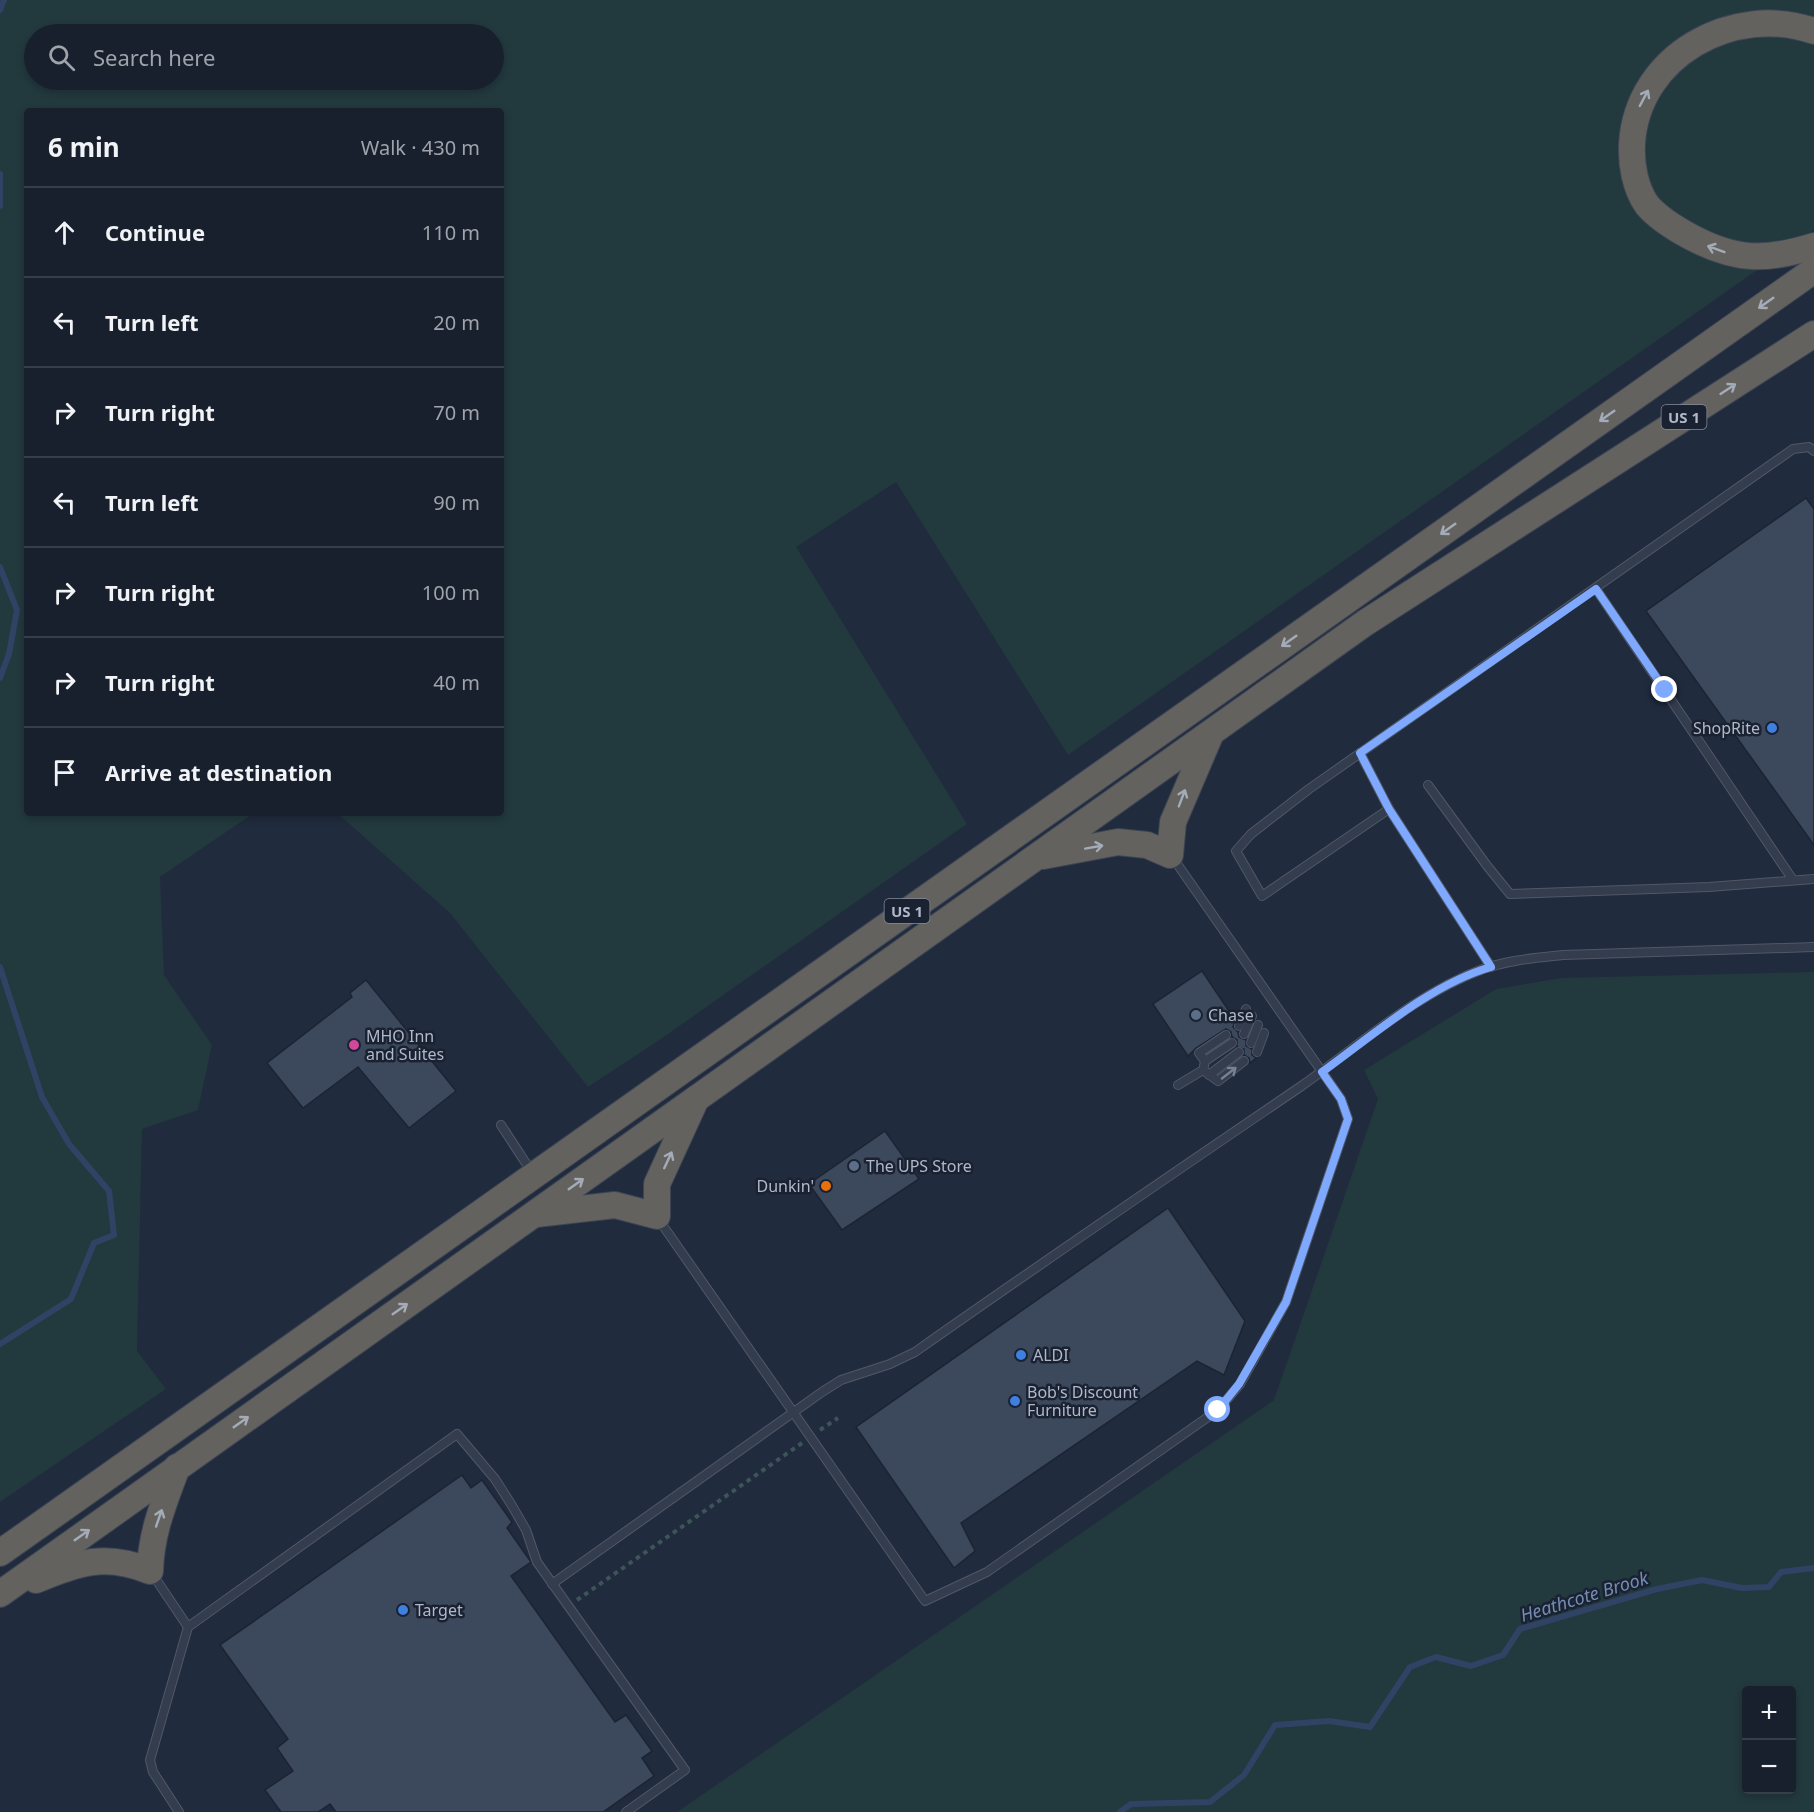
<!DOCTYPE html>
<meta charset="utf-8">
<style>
:root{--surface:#18202e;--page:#252d3a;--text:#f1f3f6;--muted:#9fa3aa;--line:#363e4a}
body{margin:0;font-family:"Noto Sans",sans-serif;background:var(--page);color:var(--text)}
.controls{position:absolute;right:18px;bottom:18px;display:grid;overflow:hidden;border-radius:6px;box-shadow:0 3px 9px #0003}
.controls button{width:54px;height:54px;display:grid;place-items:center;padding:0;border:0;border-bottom:2px solid var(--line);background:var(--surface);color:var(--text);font:30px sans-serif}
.stop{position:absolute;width:18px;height:18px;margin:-14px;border:4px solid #7fa9ff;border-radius:50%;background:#fff}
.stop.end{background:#7fa9ff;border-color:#fff;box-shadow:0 2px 6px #0008}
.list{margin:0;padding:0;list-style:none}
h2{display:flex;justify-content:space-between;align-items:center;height:78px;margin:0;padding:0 24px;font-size:26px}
h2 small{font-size:20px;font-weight:400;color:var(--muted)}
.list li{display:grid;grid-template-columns:39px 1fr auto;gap:18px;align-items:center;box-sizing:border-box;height:90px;padding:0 24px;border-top:2px solid var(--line)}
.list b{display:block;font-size:22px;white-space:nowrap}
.list em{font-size:20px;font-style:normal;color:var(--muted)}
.icon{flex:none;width:33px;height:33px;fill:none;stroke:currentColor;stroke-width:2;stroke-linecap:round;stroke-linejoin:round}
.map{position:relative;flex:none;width:1814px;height:1812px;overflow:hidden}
.search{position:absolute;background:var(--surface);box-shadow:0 3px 9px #0003;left:24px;top:24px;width:480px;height:66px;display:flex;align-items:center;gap:15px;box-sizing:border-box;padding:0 21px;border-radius:33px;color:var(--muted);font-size:22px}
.panel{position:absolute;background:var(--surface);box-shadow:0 3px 9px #0003;left:24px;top:108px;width:480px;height:708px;border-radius:6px}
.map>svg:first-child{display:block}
</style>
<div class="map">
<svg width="1814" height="1812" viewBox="0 0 1814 1812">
<rect width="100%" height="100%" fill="#202b3d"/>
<g fill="#22393e" fill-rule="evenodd">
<path d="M0,0H1814V230L1068,755L896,482L796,547L967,824L658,1041L588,1087L450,913L337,813H501V111H27V813H254L160,877L164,975L212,1045L198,1110L142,1129L137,1351L166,1389L0,1502ZM34,34H494V80H34Z"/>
<path d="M1814,972V1812H677L1274,1400L1378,1099L1364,1070L1496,989L1561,978ZM1792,1690V1790H1746V1690Z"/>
</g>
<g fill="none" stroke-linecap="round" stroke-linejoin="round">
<g stroke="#314364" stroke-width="6">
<path d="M0,10L4,0"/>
<path d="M0,174V206"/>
<path d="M0,567L17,610L9,654L0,678"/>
<path d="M0,967L42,1097L69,1144L109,1191L114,1235L94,1243L71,1299L0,1344"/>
<path d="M1120,1812L1131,1804L1210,1802L1244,1775L1275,1725L1329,1721L1370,1727L1410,1667L1436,1657L1471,1666L1503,1655L1520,1629L1657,1589L1702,1580L1742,1588L1769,1587L1781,1572L1814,1568"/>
</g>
</g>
<g fill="#3c495d" stroke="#1c2434" stroke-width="1.5">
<path d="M1806,498L1814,509V845L1646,611Z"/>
<path d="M1202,971L1235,1020L1233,1027L1238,1032L1239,1037L1246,1040V1046L1252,1049V1055L1256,1058L1250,1063L1249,1058L1244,1055V1049L1237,1047V1040L1232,1037L1231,1032L1226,1029L1196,1048L1188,1056L1153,1004Z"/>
<path d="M366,980L456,1091L409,1128L358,1067L303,1108L267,1063L352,997L350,993Z"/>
<path d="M885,1131L919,1179L842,1230L809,1184Z"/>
<path d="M1168,1208L1245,1321L1224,1375L1197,1361L961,1523L975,1551L954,1568L856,1427Z"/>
<path d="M462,1475L471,1488L482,1480L512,1522L507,1528L531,1562L511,1576L615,1722L626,1715L652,1751L642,1758L654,1776L603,1812H336L330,1804L318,1812H281L265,1790L293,1771L277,1748L288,1739L220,1645Z"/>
</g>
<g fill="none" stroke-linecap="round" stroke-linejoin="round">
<defs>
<g id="service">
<path d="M1596,589L1793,880"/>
<path d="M1360,753L1389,809L1491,967"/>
<path d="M1428,785L1488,867L1510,894L1709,887L1814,879"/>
<path d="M1389,809L1262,896L1236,851L1251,834L1309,789L1793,449L1809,447L1814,451"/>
<path d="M1239,1026L1246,1009"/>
<path d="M1244,1034L1252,1016"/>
<path d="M1251,1043L1258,1025"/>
<path d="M1257,1052L1264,1033"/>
<path d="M1205,1061L1199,1053L1226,1035"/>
<path d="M1204,1066L1205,1061L1232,1043"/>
<path d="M1209,1075L1239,1052"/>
<path d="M1178,1085L1203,1070L1218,1081L1244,1061"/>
<path d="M501,1125L531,1171"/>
<path d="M659,1220L925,1601L987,1572L1218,1410L1240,1384L1286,1302L1348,1119L1341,1099L1173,858"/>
<path d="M153,1575L188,1627L457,1434L495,1479L511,1504L526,1530L537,1562L685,1770L626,1812"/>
<path d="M552,1584L822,1392L841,1380L890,1364L915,1352C1043,1262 1172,1174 1300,1087C1359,1046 1415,994 1483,969C1509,960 1536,958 1563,955L1814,947"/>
<path d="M179,1812L153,1772L150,1760L188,1627"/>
</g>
<g id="trunk">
<path d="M1814,31C1734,3 1637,55 1632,144C1631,164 1635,188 1647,205C1658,218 1676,229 1691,237C1736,261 1766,261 1814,246"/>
<path d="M1043,856L1118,842L1147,845L1170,855L1173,822L1211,733"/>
<path d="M536,1214L615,1205L657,1216V1184L696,1099"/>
<path d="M0,1553L1814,270"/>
<path d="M36,1580C78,1562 106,1553 150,1571C151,1532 164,1503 177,1467"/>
<path d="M0,1594L1365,623L1814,334"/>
</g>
</defs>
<use href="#service" stroke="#505868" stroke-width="10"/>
<use href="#trunk" stroke="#3d4555" stroke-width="28"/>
<g stroke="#3d5558" stroke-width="4" stroke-dasharray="4.5 4.5" stroke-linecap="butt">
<path d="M820,1430L838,1418"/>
<path d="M577,1600L802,1443"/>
</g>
<use href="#service" stroke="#343d4d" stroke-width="8"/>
<use href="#trunk" stroke="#63625f" stroke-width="26"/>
</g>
<defs><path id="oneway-shaft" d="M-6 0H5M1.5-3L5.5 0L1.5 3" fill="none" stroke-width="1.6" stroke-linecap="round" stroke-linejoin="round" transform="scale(1.5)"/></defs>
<g stroke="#a4abb9">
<use href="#oneway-shaft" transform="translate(1644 98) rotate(-62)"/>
<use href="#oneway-shaft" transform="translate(1716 249) rotate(-160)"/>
<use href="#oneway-shaft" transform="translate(1766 303) rotate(145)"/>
<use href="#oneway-shaft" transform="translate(1728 389) rotate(-33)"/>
<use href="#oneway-shaft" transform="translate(1607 416) rotate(145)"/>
<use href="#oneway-shaft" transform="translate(1448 529) rotate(145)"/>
<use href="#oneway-shaft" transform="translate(1289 641) rotate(145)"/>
<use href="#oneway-shaft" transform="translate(1182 798) rotate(-69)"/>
<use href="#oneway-shaft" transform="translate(1094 847) rotate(-10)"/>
<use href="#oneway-shaft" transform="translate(668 1160) rotate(-65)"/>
<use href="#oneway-shaft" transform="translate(576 1184) rotate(-35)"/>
<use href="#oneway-shaft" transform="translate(400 1309) rotate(-35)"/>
<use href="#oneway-shaft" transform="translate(241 1422) rotate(-35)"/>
<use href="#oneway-shaft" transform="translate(159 1518) rotate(-71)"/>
<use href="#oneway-shaft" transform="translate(82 1535) rotate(-35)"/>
</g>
<use stroke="#788191" href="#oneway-shaft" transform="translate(1229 1073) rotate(-38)"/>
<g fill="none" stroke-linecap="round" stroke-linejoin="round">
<path stroke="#7fa9ff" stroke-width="8" d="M1218,1410L1239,1384L1286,1302L1348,1119L1341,1099L1322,1072C1372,1036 1431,984 1491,967L1389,809L1360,753L1596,589L1665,690"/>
</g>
<g fill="#3f7fe0" stroke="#1a2232" stroke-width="2">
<circle cx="1772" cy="728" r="6"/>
<circle cx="1021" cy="1355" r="6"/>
<circle cx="1015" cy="1401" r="6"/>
<circle cx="403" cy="1610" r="6"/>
</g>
<g fill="#5c6f8a" stroke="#1a2232" stroke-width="2">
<circle cx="1196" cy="1015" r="6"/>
<circle cx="854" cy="1166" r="6"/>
</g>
<circle fill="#d1479c" stroke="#1a2232" stroke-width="2" cx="354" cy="1045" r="6"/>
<circle fill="#e8710a" stroke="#1a2232" stroke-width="2" cx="826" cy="1186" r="6"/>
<g text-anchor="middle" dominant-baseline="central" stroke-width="5" stroke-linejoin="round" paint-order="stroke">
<g fill="#1a2232" stroke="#838b9c" stroke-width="1.5">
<rect x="1661.5" y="405" width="45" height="24" rx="4.5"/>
<rect x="884.5" y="899" width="45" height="24" rx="4.5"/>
</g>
<g font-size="15" font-weight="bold" fill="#b0b8c9">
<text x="1684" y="417">US 1</text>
<text x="907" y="911">US 1</text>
</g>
<g font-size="16" fill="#b0b8c9" stroke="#1a2232" text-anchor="start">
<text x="1760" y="728" text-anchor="end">ShopRite</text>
<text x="1208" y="1015">Chase</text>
<text x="366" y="1036">MHO Inn<tspan x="366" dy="18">and Suites</tspan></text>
<text x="866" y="1166">The UPS Store</text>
<text x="814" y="1186" text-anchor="end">Dunkin'</text>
<text x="1033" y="1355">ALDI</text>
<text x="1027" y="1392">Bob's Discount<tspan x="1027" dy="18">Furniture</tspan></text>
<text x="415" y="1610">Target</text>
</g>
<g font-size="18" font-style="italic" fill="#748cb3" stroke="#1a2232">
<text transform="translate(1584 1596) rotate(-17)">Heathcote Brook</text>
</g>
</g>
</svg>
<div class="controls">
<button>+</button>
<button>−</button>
</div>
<div class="stop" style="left:1218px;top:1410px"></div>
<div class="stop end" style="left:1665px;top:690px"></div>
<div class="search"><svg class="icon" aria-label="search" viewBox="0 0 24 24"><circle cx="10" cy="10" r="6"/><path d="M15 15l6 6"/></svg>Search here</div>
<section class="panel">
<h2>6 min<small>Walk · 430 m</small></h2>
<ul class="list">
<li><svg class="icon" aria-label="ahead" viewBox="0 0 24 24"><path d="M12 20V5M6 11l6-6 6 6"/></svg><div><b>Continue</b></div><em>110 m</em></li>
<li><svg class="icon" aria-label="left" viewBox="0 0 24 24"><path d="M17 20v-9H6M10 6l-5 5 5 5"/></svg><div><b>Turn left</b></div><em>20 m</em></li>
<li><svg class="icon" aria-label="right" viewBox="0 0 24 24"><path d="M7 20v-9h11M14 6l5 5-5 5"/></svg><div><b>Turn right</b></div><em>70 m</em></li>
<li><svg class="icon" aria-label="left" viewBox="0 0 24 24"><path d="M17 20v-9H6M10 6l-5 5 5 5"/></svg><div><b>Turn left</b></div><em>90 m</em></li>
<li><svg class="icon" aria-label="right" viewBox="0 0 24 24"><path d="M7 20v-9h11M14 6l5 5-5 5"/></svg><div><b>Turn right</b></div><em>100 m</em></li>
<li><svg class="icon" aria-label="right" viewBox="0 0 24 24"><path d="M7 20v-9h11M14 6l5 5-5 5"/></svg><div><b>Turn right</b></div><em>40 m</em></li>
<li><svg class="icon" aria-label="arrive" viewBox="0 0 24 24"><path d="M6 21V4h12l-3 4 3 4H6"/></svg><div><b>Arrive at destination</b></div></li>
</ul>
</section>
</div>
